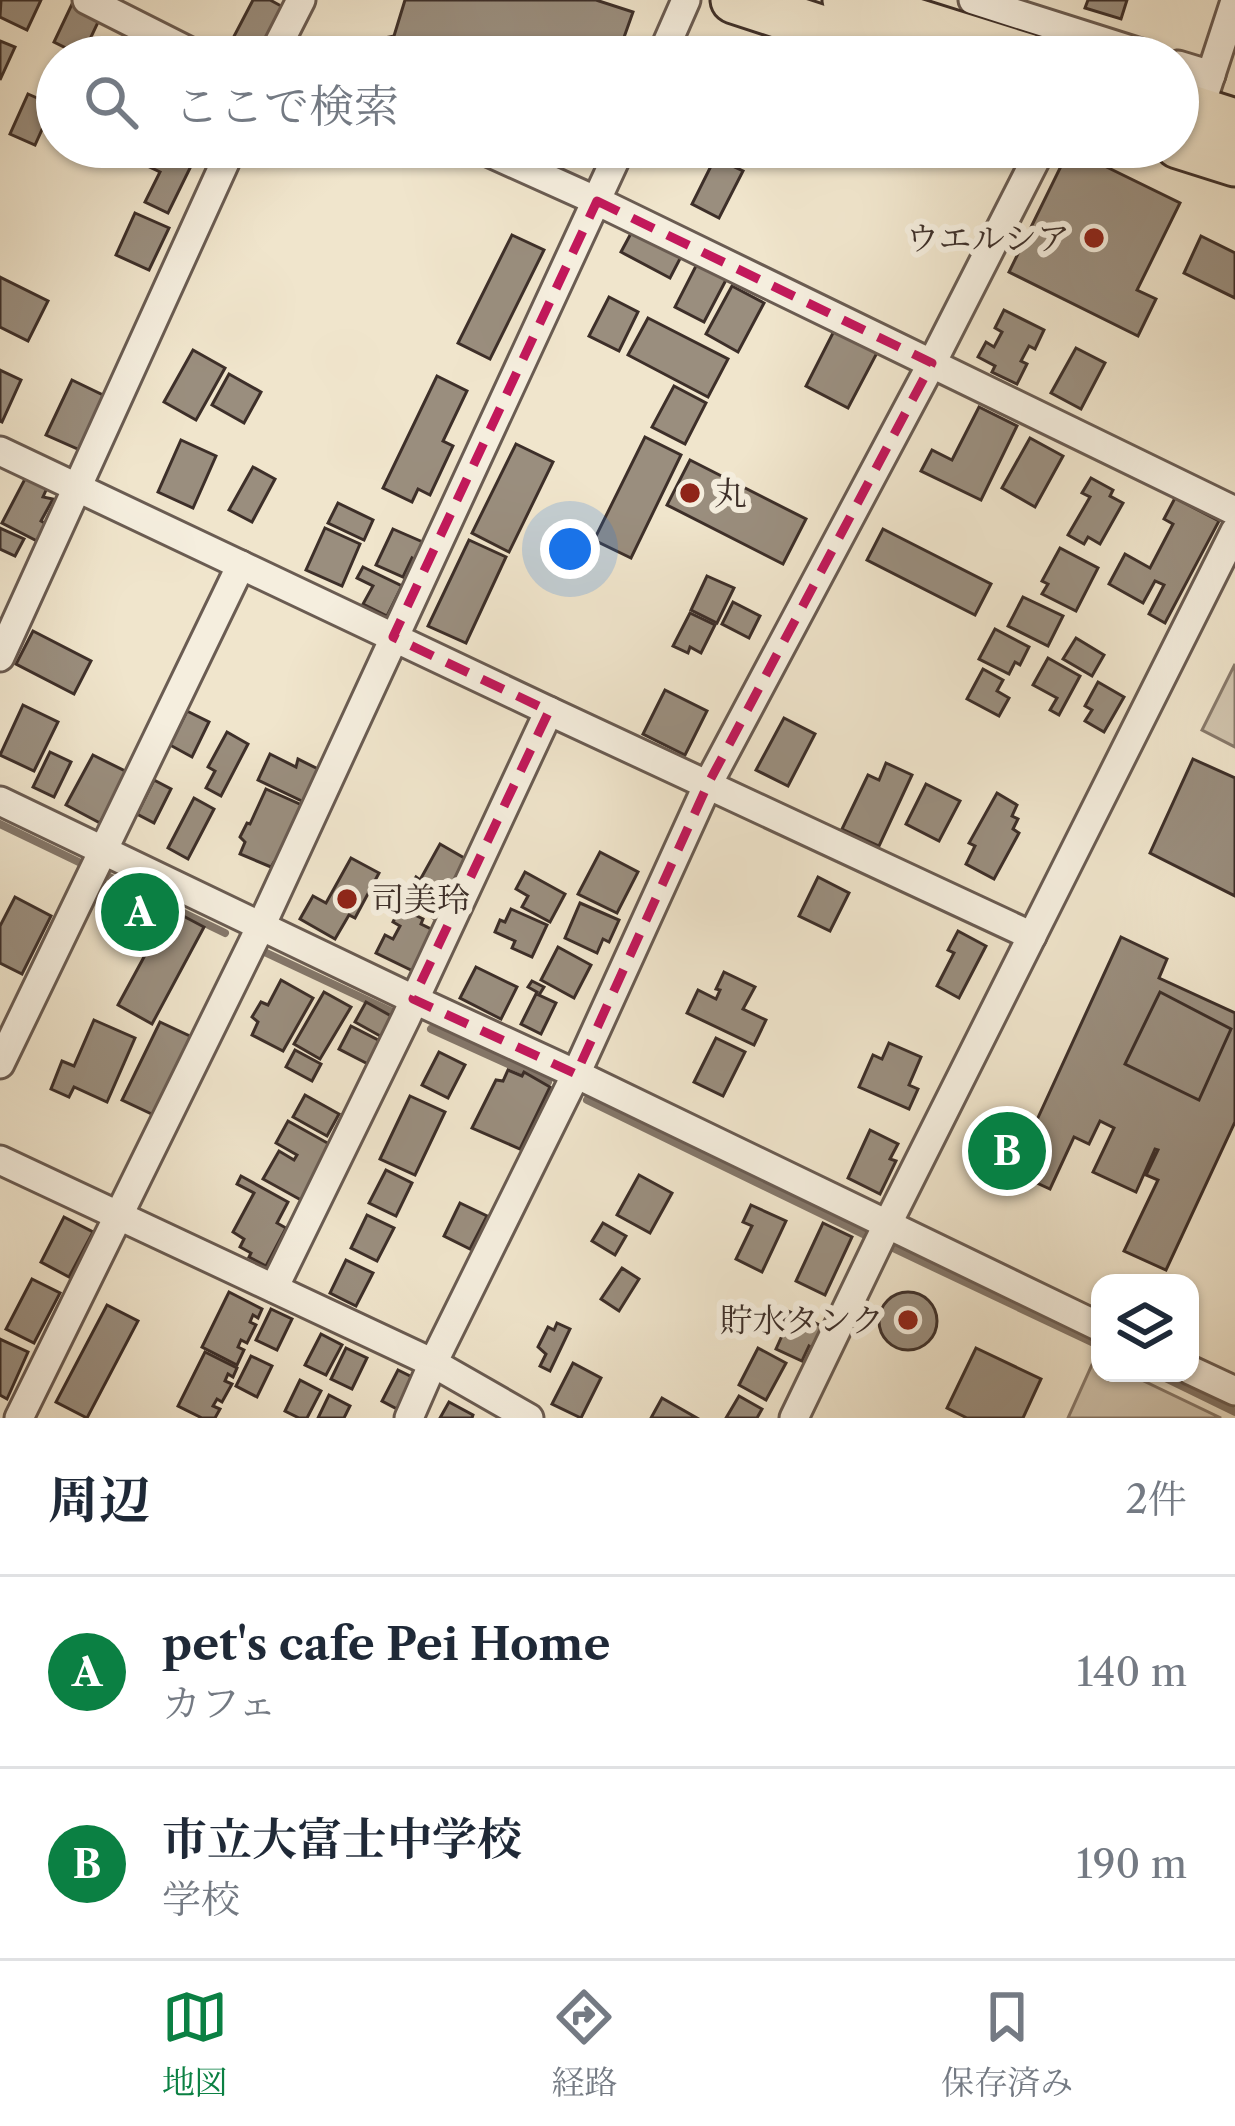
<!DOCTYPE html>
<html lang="ja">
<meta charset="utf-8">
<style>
:root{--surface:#fff;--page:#f2f2f3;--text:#1f2937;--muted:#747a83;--line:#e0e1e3;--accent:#0b8043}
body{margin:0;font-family:"Libre Caslon Text","Noto Serif JP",serif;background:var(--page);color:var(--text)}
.controls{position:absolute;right:36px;bottom:36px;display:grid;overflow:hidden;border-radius:24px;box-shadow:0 3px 9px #0004}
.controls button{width:108px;height:108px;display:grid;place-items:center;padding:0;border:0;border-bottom:3px solid var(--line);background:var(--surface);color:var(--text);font:60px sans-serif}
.you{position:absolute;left:570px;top:549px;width:42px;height:42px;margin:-30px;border:9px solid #fff;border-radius:50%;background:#1a73e8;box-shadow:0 0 0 18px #1a73e833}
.badge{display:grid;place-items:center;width:78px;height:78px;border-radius:50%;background:var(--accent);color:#fff;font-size:39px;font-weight:700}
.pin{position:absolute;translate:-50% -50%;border:6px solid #fff;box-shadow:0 3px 12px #0006}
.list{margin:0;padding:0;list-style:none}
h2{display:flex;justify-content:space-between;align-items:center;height:156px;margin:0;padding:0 48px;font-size:51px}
h2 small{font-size:39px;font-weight:400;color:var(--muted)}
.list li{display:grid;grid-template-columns:78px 1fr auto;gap:36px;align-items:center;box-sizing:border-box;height:192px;padding:0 48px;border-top:3px solid var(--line)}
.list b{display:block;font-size:45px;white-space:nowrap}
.list p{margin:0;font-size:39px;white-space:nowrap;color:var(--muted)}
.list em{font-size:39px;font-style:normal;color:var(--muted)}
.icon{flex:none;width:66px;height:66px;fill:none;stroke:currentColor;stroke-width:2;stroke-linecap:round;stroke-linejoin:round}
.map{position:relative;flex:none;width:1235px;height:1418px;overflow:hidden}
.search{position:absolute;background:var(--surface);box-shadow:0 3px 9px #0004;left:36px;right:36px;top:36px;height:132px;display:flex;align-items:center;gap:30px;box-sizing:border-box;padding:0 42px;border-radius:66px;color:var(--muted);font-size:45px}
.sheet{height:540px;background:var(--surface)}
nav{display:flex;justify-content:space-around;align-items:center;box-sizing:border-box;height:168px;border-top:3px solid var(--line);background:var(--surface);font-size:33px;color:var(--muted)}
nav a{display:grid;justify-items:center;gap:6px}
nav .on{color:var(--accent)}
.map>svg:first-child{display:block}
</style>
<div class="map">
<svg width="1235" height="1418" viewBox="0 0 1235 1418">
<rect width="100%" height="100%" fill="#f0e5cc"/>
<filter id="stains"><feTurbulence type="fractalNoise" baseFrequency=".00167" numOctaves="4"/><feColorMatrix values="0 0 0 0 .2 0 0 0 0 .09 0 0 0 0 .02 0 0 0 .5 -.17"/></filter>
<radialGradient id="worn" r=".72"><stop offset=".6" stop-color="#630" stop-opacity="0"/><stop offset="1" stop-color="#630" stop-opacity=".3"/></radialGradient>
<g fill="#d2c6b0" stroke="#887a6c" stroke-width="3">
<path d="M1235,664V747L1202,730Z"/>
<path d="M1095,1358L1100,1360V1373H1127L1221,1418H1068Z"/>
</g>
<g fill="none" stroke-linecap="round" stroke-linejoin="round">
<g stroke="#84776a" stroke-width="8">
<path d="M0,824L87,866"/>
<path d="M97,871L225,933"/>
<path d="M258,949L399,1015"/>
<path d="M431,1029L548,1082"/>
<path d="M587,1100L865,1235"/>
<path d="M893,1248L1100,1346"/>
<path d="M1155,1373L1235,1412"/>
</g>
</g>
<g fill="#9a8e7e" stroke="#3d2f29" stroke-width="3">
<path d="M1,0H41L27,30L0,17Z"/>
<path d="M253,0H270L283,7L258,55L231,42Z"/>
<path d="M405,0H596L633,12L617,57H348L352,45L394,36Z"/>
<path d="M1088,0H1127L1121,19L1085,8Z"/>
<path d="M73,2L101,16L82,56L54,42Z"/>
<path d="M0,41L15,47L0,80Z"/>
<path d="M28,94L53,105L35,145L10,134Z"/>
<path d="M149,147H162L193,162L168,213L145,202L160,172L141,163Z"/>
<path d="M717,147H748L741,160Z"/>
<path d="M1080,154L1180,203L1137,290L1156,299L1138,336L1009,272L1064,160L1074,165Z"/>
<path d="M715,158L743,171L719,218L692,204Z"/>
<path d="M135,213L169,228L149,270L116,255Z"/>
<path d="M636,224L685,249L670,278L621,252Z"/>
<path d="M512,235L544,250L490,359L458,343Z"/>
<path d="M1201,236L1235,253V298L1184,273Z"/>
<path d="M698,262L727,278L704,322L675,307Z"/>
<path d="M0,277L48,301L28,341L0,327Z"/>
<path d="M732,286L764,303L738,352L706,334Z"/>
<path d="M609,297L638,312L619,351L589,336Z"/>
<path d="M1004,310L1044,330L1035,349L1029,346L1021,361L1027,364L1017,384L992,372L995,366L978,357L986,342L994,347L1002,332L995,328Z"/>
<path d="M648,318L728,359L708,397L628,355Z"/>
<path d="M835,329L878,351L848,408L806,386Z"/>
<path d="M1076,348L1105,363L1081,409L1051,393Z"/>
<path d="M193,350L225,368L196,420L164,402Z"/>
<path d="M0,370L21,380L2,422L0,421Z"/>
<path d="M229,374L261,392L244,423L212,405Z"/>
<path d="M437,376L467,391L443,441L453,446L430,495L418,489L412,502L383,488Z"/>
<path d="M72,380L105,396L80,450L46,435Z"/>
<path d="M674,386L706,403L685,444L652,427Z"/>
<path d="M979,407L1017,426L981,500L921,471L932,450L952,460Z"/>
<path d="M645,437L681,455L631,558L594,540Z"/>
<path d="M1030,438L1063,456L1035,507L1002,488Z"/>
<path d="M181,440L216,456L193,508L158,492Z"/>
<path d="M516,444L553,462L509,552L472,533Z"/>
<path d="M690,460L806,519L783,564L667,505Z"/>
<path d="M253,467L275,479L252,522L229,510Z"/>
<path d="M26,477L47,488L43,497L53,499L41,521L48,525L39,542L2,523Z"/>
<path d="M1091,478L1113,490L1110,496L1123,503L1100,544L1088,537L1084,544L1068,535L1090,497L1082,493Z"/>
<path d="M1175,498L1219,521L1165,623L1149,614L1164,585L1155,581L1143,603L1109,584L1125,554L1150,568L1173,524L1164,519Z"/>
<path d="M338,503L373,520L364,540L328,523Z"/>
<path d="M0,528L24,539L15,556L0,549Z"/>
<path d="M325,528L360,544L342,586L306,570Z"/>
<path d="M393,529L425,543L417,561L412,558L403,577L376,565Z"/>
<path d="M883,529L991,584L975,615L867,560Z"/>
<path d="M469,540L506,557L466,643L428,626Z"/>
<path d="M1060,548L1098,568L1076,611L1042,594L1048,584L1042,581Z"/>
<path d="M363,567L402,586L387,616L363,604L373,586L357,578Z"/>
<path d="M707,576L734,588L717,623L691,610Z"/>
<path d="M1023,597L1063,616L1048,646L1008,626Z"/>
<path d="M733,602L760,616L749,638L722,624Z"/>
<path d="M690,613L715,625L701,653L690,647L688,653L673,646Z"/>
<path d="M995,629L1029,647L1020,665L1015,662L1009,674L979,659Z"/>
<path d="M33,631L91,661L74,694L16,664Z"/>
<path d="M1076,638L1104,655L1092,676L1063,659Z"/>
<path d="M1048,658L1080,676L1059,715L1050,710L1057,698L1033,685Z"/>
<path d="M983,669L1003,680L997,691L1009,698L999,716L967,699Z"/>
<path d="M1098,682L1124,697L1104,732L1085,721L1092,710L1085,706Z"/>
<path d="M665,690L707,711L685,755L643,734Z"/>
<path d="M23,705L58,722L34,771L0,755Z"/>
<path d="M187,711L209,722L192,757L170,745Z"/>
<path d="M784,718L815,734L788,786L756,770Z"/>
<path d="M227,732L248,744L221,796L206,788L215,771L208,767Z"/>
<path d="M50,752L71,762L54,797L33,787Z"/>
<path d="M270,754L296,767L298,759L320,770L304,802L258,780Z"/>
<path d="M93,755L127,772L100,823L66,805Z"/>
<path d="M1193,759L1235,778V896L1150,853Z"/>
<path d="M886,763L912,775L879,846L842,829L868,775L879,780Z"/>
<path d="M154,780L171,789L154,823L137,814Z"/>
<path d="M926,784L960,801L939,841L906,824Z"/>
<path d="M266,789L304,806L278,862H274L271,867L240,854L245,842L240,837L247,823L250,824Z"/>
<path d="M997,793L1017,805L1012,816L1018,819L1013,829L1019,833L994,879L966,864L975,846L969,843Z"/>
<path d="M194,798L214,809L188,859L168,848Z"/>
<path d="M440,844L466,859L462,874L456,878L433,918L407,902L414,889L410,887L416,877L420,880Z"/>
<path d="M600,852L638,872L617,913L578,894Z"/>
<path d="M351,858L379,873L355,918L349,915L335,939L300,919L313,896L326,903Z"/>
<path d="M525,872L565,894L550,922L522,907L528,896L516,889Z"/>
<path d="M818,877L849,893L830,931L799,916Z"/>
<path d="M130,889L165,908L152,931L129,919L123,929L105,920L111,910L117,914Z"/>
<path d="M15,897L51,916L22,974L0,963V926Z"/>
<path d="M580,903L619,920L609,942L603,939L597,953L565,938Z"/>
<path d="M170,909L204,927L152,1024L118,1005Z"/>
<path d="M511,909L547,925L532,957L512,948L515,941L495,932L500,920L505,922Z"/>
<path d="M407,911L423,919L421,924L433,930L413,971L376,953L385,935L393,939L400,926L393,922L398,912L405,915Z"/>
<path d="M958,931L986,946L959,998L937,986L954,953L948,950Z"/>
<path d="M1121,937L1167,959L1159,978L1235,1013V1122L1166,1270L1124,1251L1158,1180L1146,1175L1158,1150L1155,1149L1136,1192L1093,1172L1114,1128L1100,1121L1089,1144L1074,1137L1050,1189L1013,1172Z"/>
<path d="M558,947L591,965L574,998L541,980Z"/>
<path d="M476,967L517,987L501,1019L460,998Z"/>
<path d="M724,972L755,987L743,1009L766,1020L754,1045L687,1013L698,990L716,999L720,990L716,989Z"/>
<path d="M281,980L313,998L283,1051L252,1035L258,1022L252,1017L261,1002L268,1005Z"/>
<path d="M532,981L544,987L539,995L556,1003L541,1034L521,1024L537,992L528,987Z"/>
<path d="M324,992L351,1007L320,1059L294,1044Z"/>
<path d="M1160,992L1231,1029L1199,1100L1125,1064Z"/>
<path d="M366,1002L393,1017L382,1037L355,1022Z"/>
<path d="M94,1020L135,1038L107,1102L74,1087L69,1097L51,1089L62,1061L74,1066Z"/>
<path d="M160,1022L194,1038L156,1116L122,1100Z"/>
<path d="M351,1026L380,1041L368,1064L339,1049Z"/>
<path d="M716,1038L745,1052L723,1096L694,1082Z"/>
<path d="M889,1043L921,1057L909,1085L918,1089L909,1109L859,1087L873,1055L882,1059Z"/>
<path d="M295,1050L321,1064L312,1081L286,1067Z"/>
<path d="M439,1052L465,1065L448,1098L422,1085Z"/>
<path d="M508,1070L522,1076L524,1072L550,1087L520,1149L472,1128L496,1080L503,1081Z"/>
<path d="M305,1095L339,1114L327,1136L293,1117Z"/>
<path d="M410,1096L445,1112L415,1175L380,1159Z"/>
<path d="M288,1121L331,1145L301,1200L263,1179L279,1151L294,1160L297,1155L276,1143Z"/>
<path d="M870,1130L898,1144L890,1159L896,1161L880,1194L848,1178Z"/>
<path d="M386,1170L412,1183L396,1216L369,1203Z"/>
<path d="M639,1175L672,1193L650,1233L617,1215Z"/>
<path d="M241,1176L288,1202L277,1223L286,1228L266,1266L249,1257L251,1253L240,1247L244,1239L233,1232L254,1193L237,1184Z"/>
<path d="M460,1203L487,1216L470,1249L444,1236Z"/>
<path d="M751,1205L786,1221L762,1272L736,1259L752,1226L743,1222Z"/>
<path d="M367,1215L394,1228L377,1261L351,1248Z"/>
<path d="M64,1217L93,1232L69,1277L41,1262Z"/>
<path d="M603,1223L626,1236L615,1255L592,1241Z"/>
<path d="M823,1223L852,1237L825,1295L796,1281Z"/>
<path d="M346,1260L373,1273L356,1306L330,1293Z"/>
<path d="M622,1268L639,1279L619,1311L601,1299Z"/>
<path d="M32,1279L60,1293L34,1343L6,1329Z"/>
<path d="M229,1292L262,1309L258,1318L253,1315L250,1322L256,1325L247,1343L241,1340L238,1347L244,1350L237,1365L202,1347Z"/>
<circle cx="908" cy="1321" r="29"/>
<path d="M107,1305L138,1321L87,1418L56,1402Z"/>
<path d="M271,1309L292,1319L277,1350L256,1340Z"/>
<path d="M788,1311L822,1326L812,1348L809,1346L802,1361L776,1349L785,1329L781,1327Z"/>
<path d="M557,1323L570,1329L550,1371L540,1366L546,1354L538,1347L548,1327L554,1330Z"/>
<path d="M321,1334L342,1345L326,1375L305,1365Z"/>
<path d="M0,1339L28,1352L7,1399L0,1395Z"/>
<path d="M346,1348L367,1358L352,1389L331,1379Z"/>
<path d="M758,1348L786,1363L766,1400L739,1385Z"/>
<path d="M976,1348L1041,1379L1023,1418H967L947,1408Z"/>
<path d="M205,1352L237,1368L233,1377L228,1374L225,1381L232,1384L222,1402L217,1399L213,1406L220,1409L215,1418H202L178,1406Z"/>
<path d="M251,1356L272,1366L257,1397L236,1386Z"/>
<path d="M573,1363L601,1378L581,1418L552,1404Z"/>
<path d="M398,1370L414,1378L397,1409L382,1401Z"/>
<path d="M300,1380L321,1391L307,1418H299L285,1411Z"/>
<path d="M329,1395L350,1406L344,1418H318Z"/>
<path d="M739,1396L762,1409L757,1418H726Z"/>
<path d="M662,1398L697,1418H651Z"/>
<path d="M449,1402L473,1415L472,1418H440Z"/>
</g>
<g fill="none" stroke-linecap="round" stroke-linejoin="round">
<defs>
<g id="minor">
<path d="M87,0L200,57"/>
<path d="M973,0L1153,57"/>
<path d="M272,57L301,0"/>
<path d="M661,57L686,0"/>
<path d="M1178,65L1211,75"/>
<path d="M1199,111L1235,1"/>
<path d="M477,147L597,201L1235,511"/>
<path d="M0,451L549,711L1032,936"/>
<path d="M0,657L232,147"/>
<path d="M0,801L413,999L576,1074L1100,1327"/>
<path d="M0,1064L241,565"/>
<path d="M0,1160L433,1363L529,1418"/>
<path d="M274,1288L406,1018L549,711"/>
<path d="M1190,1370L1235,1391"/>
<path d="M19,1418L261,926L621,147"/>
<path d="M409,1418L433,1363L576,1074L708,784L932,363L1042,147"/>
<path d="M794,1418L887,1225L1235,531"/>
</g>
<g id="trunk">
<path d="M734,0L908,57"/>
<path d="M846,0L1028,57"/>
<path d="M1178,104L1235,122"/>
<path d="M1178,145L1235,163"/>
</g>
</defs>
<use href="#minor" stroke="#6a5c52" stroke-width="33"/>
<use href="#trunk" stroke="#3d2f29" stroke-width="51"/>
<use href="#minor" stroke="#f5eede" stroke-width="27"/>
<use href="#trunk" stroke="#f0e5cc" stroke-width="45"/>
</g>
<path fill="none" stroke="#c2185b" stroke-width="9" stroke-dasharray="24 15" stroke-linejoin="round" d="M597,201L932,363L708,784L576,1074L413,999L549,711L393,637Z"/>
<g fill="#8f2418" stroke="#f5eede" stroke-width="4.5">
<circle cx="1094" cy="238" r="12"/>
<circle cx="690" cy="493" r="12"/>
<circle cx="347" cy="899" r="12"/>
<circle cx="908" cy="1320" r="12"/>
</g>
<g text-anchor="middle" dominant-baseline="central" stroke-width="12" stroke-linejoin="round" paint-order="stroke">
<g font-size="33" fill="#3d2f29" stroke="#f5eede" text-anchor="end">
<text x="1070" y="238">ウエルシア</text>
<text x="714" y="493" text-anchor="start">丸</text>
<text x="371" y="899" text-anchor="start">司美玲</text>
<text x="884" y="1320">貯水タンク</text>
</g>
</g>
<rect width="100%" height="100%" filter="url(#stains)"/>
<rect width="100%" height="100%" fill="url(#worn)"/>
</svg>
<div class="controls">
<button><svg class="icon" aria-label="layers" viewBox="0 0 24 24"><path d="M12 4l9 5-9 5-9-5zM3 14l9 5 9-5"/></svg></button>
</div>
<div class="you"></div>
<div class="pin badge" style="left:140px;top:912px">A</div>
<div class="pin badge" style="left:1007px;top:1151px">B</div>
<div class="search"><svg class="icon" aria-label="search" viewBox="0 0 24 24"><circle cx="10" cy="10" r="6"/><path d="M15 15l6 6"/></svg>ここで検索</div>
</div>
<section class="sheet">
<h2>周辺<small>2件</small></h2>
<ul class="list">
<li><span class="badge">A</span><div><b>pet's cafe Pei Home</b><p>カフェ</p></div><em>140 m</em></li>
<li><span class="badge">B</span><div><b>市立大富士中学校</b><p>学校</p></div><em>190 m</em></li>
</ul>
</section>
<nav>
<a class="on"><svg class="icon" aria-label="map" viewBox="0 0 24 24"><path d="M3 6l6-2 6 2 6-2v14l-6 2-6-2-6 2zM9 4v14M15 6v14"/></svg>地図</a>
<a><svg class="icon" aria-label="directions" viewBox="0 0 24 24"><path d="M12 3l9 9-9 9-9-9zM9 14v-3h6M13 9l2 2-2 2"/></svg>経路</a>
<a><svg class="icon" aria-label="saved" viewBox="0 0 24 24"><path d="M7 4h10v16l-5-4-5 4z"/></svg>保存済み</a>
</nav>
